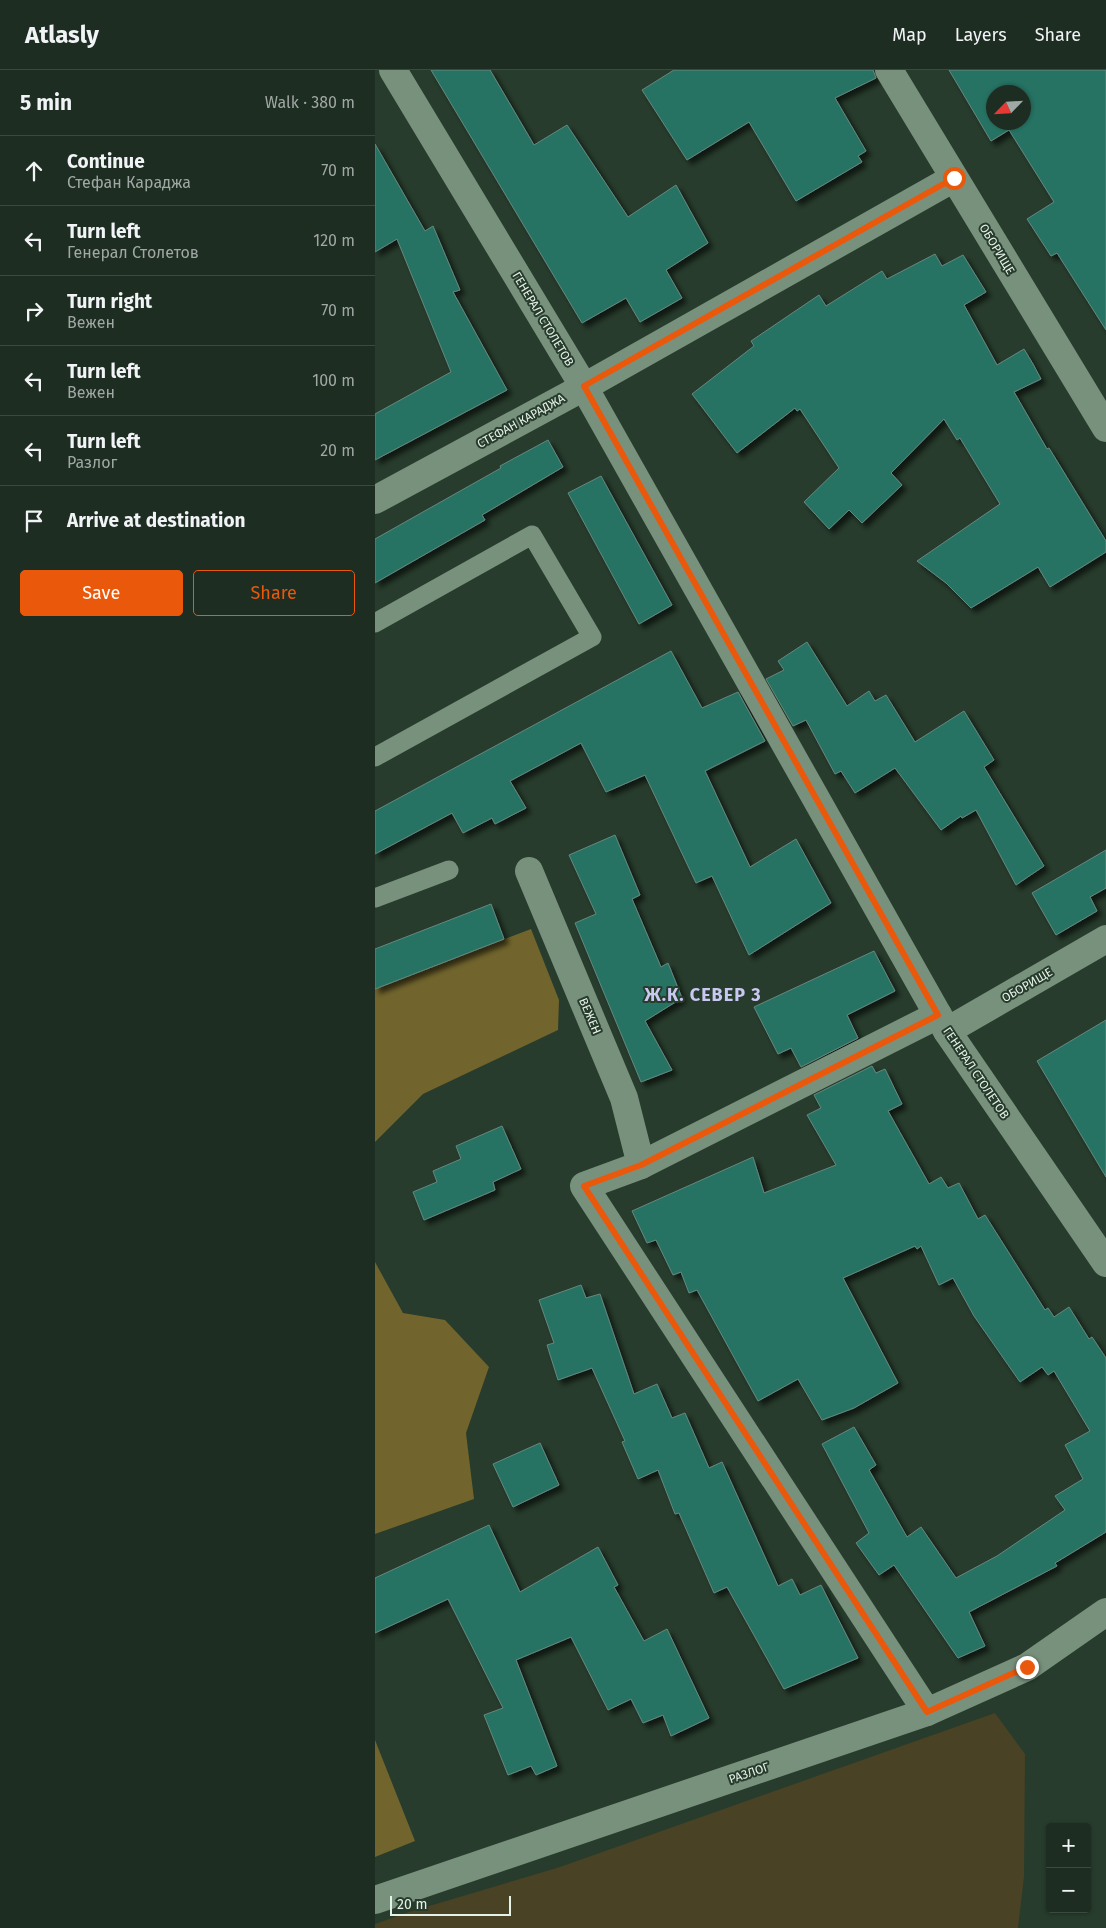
<!DOCTYPE html>
<meta charset="utf-8">
<style>
:root{--surface:#1d2d21;--page:#25352a;--text:#f1f3f6;--muted:#a0a8a5;--line:#3b493f;--accent:#ea580c}
body{margin:0;font-family:"Fira Sans",sans-serif;background:var(--page);color:var(--text)}
.controls{position:absolute;right:15px;bottom:15px;display:grid;overflow:hidden;border-radius:5px;box-shadow:0 1px 4px #0004}
.controls button{width:45px;height:45px;display:grid;place-items:center;padding:0;border:0;border-bottom:1px solid var(--line);background:var(--surface);color:var(--text);font:25px sans-serif}
.compass{position:absolute;left:611px;top:15px;width:45px;height:45px;border-radius:50%;background:var(--surface);box-shadow:0 1px 4px #0004;rotate:245deg}
.scale{position:absolute;left:15px;bottom:12px;width:121px;box-sizing:border-box;padding-left:5px;border:2px solid #e5f2e7;border-top:0;font-size:14px;line-height:18px;white-space:nowrap;color:#e5f2e7;-webkit-text-stroke:4px #273c2c;paint-order:stroke}
.stop{position:absolute;width:15px;height:15px;margin:-11px;border:4px solid #ea580c;border-radius:50%;background:#fff}
.stop.end{background:#ea580c;border-color:#fff;box-shadow:0 1px 5px #0008}
.list{margin:0;padding:0;list-style:none}
h2{display:flex;justify-content:space-between;align-items:center;height:65px;margin:0;padding:0 20px;font-size:21px}
h2 small{font-size:16px;font-weight:400;color:var(--muted)}
.list li{display:grid;grid-template-columns:32px 1fr auto;gap:15px;align-items:center;box-sizing:border-box;height:70px;padding:0 20px;border-top:1px solid var(--line)}
.list b{display:block;font-size:19px;white-space:nowrap}
.list p{margin:0;font-size:16px;white-space:nowrap;color:var(--muted)}
.list em{font-size:16px;font-style:normal;color:var(--muted)}
.actions{display:flex;gap:10px;padding:15px 20px}
.actions a{flex:1;padding:11px 0;border:1px solid var(--accent);border-radius:5px;text-align:center;font-size:18px;color:var(--accent)}
.actions .main{background:var(--accent);color:#fff}
.icon{flex:none;width:28px;height:28px;fill:none;stroke:currentColor;stroke-width:2;stroke-linecap:round;stroke-linejoin:round}
.map{position:relative;flex:none;width:731px;height:1858px;overflow:hidden}
header{display:flex;align-items:center;gap:30px;box-sizing:border-box;height:70px;padding:0 25px;background:var(--surface);border-bottom:1px solid var(--line)}
header strong{font-size:24px}
nav{display:flex;gap:28px;margin-inline-start:auto;font-size:18px}
main{display:flex}
aside{flex:1;background:var(--surface)}
.map>svg:first-child{display:block}
</style>
<header>
<strong>Atlasly</strong>
<nav><a>Map</a><a>Layers</a><a>Share</a></nav>
</header>
<main>
<aside>
<h2>5 min<small>Walk · 380 m</small></h2>
<ul class="list">
<li><svg class="icon" aria-label="ahead" viewBox="0 0 24 24"><path d="M12 20V5M6 11l6-6 6 6"/></svg><div><b>Continue</b><p>Стефан Караджа</p></div><em>70 m</em></li>
<li><svg class="icon" aria-label="left" viewBox="0 0 24 24"><path d="M17 20v-9H6M10 6l-5 5 5 5"/></svg><div><b>Turn left</b><p>Генерал Столетов</p></div><em>120 m</em></li>
<li><svg class="icon" aria-label="right" viewBox="0 0 24 24"><path d="M7 20v-9h11M14 6l5 5-5 5"/></svg><div><b>Turn right</b><p>Вежен</p></div><em>70 m</em></li>
<li><svg class="icon" aria-label="left" viewBox="0 0 24 24"><path d="M17 20v-9H6M10 6l-5 5 5 5"/></svg><div><b>Turn left</b><p>Вежен</p></div><em>100 m</em></li>
<li><svg class="icon" aria-label="left" viewBox="0 0 24 24"><path d="M17 20v-9H6M10 6l-5 5 5 5"/></svg><div><b>Turn left</b><p>Разлог</p></div><em>20 m</em></li>
<li><svg class="icon" aria-label="arrive" viewBox="0 0 24 24"><path d="M6 21V4h12l-3 4 3 4H6"/></svg><div><b>Arrive at destination</b></div></li>
</ul>
<div class="actions"><a class="main">Save</a><a>Share</a></div>
</aside>
<div class="map">
<svg width="731" height="1858" viewBox="0 0 731 1858">
<defs>
<filter id="shadow"><feDropShadow dx="4.5" dy="4.5" stdDeviation="2.5" flood-color="#0009"/></filter>
</defs>
<rect width="100%" height="100%" fill="#273c2c"/>
<path fill="#494224" d="M620,1643L650,1684L649,1807L643,1858H0V1854L34,1842L185,1797Z"/>
<g fill="#71642c">
<path d="M156,859L184,930L183,960L48,1024L0,1072V919Z"/>
<path d="M0,1192L28,1243L70,1250L114,1297L91,1363L99,1429L0,1464Z"/>
<path d="M0,1670L40,1771L0,1787Z"/>
</g>
<g fill="#267264" stroke="#66887f" fill-rule="evenodd" filter="url(#shadow)">
<path d="M56,0H115L159,75L192,55L253,147L301,115L333,173L291,200L307,228L265,252L251,228L207,253Z"/>
<path d="M299,0H498L501,8L460,28L491,81L483,86L487,92L421,131L374,52L312,90L267,20Z"/>
<path d="M574,0H731V260L682,183L676,186L652,149L679,132L634,60L616,71ZM618,22H648V52H618Z"/>
<path d="M0,74L50,161L58,156L85,220L78,222L132,320L0,390V344L76,302L22,169L0,182Z"/>
<path d="M560,184L567,196L588,185L611,222L589,235L622,295L649,279L658,294L666,309L639,322L672,379L674,378L731,471V482L675,517L663,497L596,538L571,513L542,491L625,434L585,368L582,370L569,349L516,403L527,415L487,453L474,440L454,459L429,432L464,398L425,339L422,341L420,338L362,383L317,324L379,276L376,271L444,225L451,236L507,201L512,209Z"/>
<path d="M173,370L188,397L107,445L110,450L0,513V469L126,398L125,396Z"/>
<path d="M226,406L297,535L264,554L193,423Z"/>
<path d="M432,572L472,636L494,621L500,631L511,625L540,672L589,641L619,690L609,697L669,796L641,815L601,740L587,748L586,746L566,760L520,698L480,723L466,701L460,704L431,650L418,656L391,609L409,600L403,591Z"/>
<path d="M296,581L327,638L363,622L390,671L330,701L375,797L421,769L456,833L374,885L337,806L321,813L270,705L231,722L206,673L135,711L151,738L120,754L117,748L88,763L77,743L0,784V741Z"/>
<path d="M240,765L265,825L257,829L286,897L293,893L307,928L270,951L297,1000L266,1012L200,853L221,844L194,785Z"/>
<path d="M731,780V818L715,827L722,841L681,865L657,823Z"/>
<path d="M116,834L129,869L0,919V879Z"/>
<path d="M499,881L520,921L472,945L483,968L426,997L416,978L403,984L379,937Z"/>
<path d="M731,950V1107L662,991Z"/>
<path d="M497,996L501,1003L510,999L527,1034L513,1041L554,1114L566,1107L573,1118L584,1113L603,1149L610,1145L670,1240L673,1238L679,1247L694,1237L714,1269L717,1267L731,1288V1462L680,1493L682,1496L594,1542L610,1576L583,1588L519,1495L504,1505L481,1473L494,1463L447,1374L479,1357L501,1395L494,1400L532,1467L546,1457L581,1508L622,1486L690,1440L680,1426L708,1409L690,1375L715,1361L679,1301L673,1305L667,1297L645,1312L599,1246L578,1208L564,1215L546,1176L542,1179L540,1176L468,1208L523,1313L479,1338L447,1350L423,1309L383,1331L322,1220L314,1223L306,1202L298,1205L281,1170L272,1173L257,1141L378,1087L389,1123L461,1095L432,1045L446,1038L439,1025Z"/>
<path d="M127,1056L146,1099L118,1112L120,1120L49,1150L38,1122L62,1112L58,1101L86,1089L81,1076Z"/>
<path d="M206,1215L211,1228L225,1224L259,1324L282,1314L297,1348L310,1343L334,1398L347,1392L403,1516L417,1509L425,1525L446,1515L483,1588L409,1619L352,1517L339,1523L304,1443L300,1444L283,1400L263,1409L247,1372L250,1371L217,1298L183,1310L172,1275L179,1273L164,1230Z"/>
<path d="M165,1373L184,1415L138,1437L118,1394Z"/>
<path d="M114,1455L145,1522L223,1477L243,1515L239,1517L269,1571L292,1559L334,1648L296,1666L288,1645L268,1653L256,1629L233,1640L196,1567L141,1590L182,1696L161,1705L156,1696L133,1705L109,1645L128,1638L73,1529L0,1563V1508Z"/>
</g>
<g fill="none" stroke-linecap="round" stroke-linejoin="round">
<g stroke="#78917d" stroke-width="19">
<path d="M0,553L157,465L217,567L0,687"/>
<path d="M0,828L74,800"/>
</g>
<g stroke="#78917d" stroke-width="28">
<path d="M18,0L209,317L572,961L731,1193"/>
<path d="M514,0L731,358"/>
<path d="M0,430L209,317L579,108"/>
<path d="M154,801L249,1028L266,1095"/>
<path d="M572,961L731,869"/>
<path d="M552,1642L209,1116L266,1095L563,945"/>
<path d="M0,1830L552,1642L652,1597L731,1542"/>
</g>
</g>
<g fill="none" stroke-linecap="round" stroke-linejoin="round">
<path stroke="#ea580c" stroke-width="6" d="M579,108L209,316L563,945L266,1095L209,1116L552,1642L652,1597"/>
</g>
<g text-anchor="middle" dominant-baseline="central" stroke-width="4" stroke-linejoin="round" paint-order="stroke">
<g font-size="12" fill="#e5f2e7" stroke="#273c2c">
<text transform="translate(622 179) rotate(59)">ОБОРИЩЕ</text>
<text transform="translate(168 249) rotate(59)">ГЕНЕРАЛ СТОЛЕТОВ</text>
<text transform="translate(146 351) rotate(-29)">СТЕФАН КАРАДЖА</text>
<text transform="translate(652 915) rotate(-30)">ОБОРИЩЕ</text>
<text transform="translate(215 946) rotate(67)">ВЕЖЕН</text>
<text transform="translate(601 1003) rotate(56)">ГЕНЕРАЛ СТОЛЕТОВ</text>
<text transform="translate(374 1703) rotate(-19)">РАЗЛОГ</text>
</g>
<g font-size="18" font-weight="bold" letter-spacing="1" fill="#c9c8f3" stroke="#273c2c">
<text x="328" y="925">Ж.К. СЕВЕР 3</text>
</g>
</g>
</svg>
<div class="controls">
<button>+</button>
<button>−</button>
</div>
<svg class="compass" viewBox="-18 -18 36 36"><path d="M0-13l5 13h-10z" fill="#e53935"/><path d="M0 13l5-13h-10z" fill="#a0a8a5"/></svg>
<div class="scale">20 m</div>
<div class="stop" style="left:579px;top:108px"></div>
<div class="stop end" style="left:652px;top:1597px"></div>
</div>
</main>
